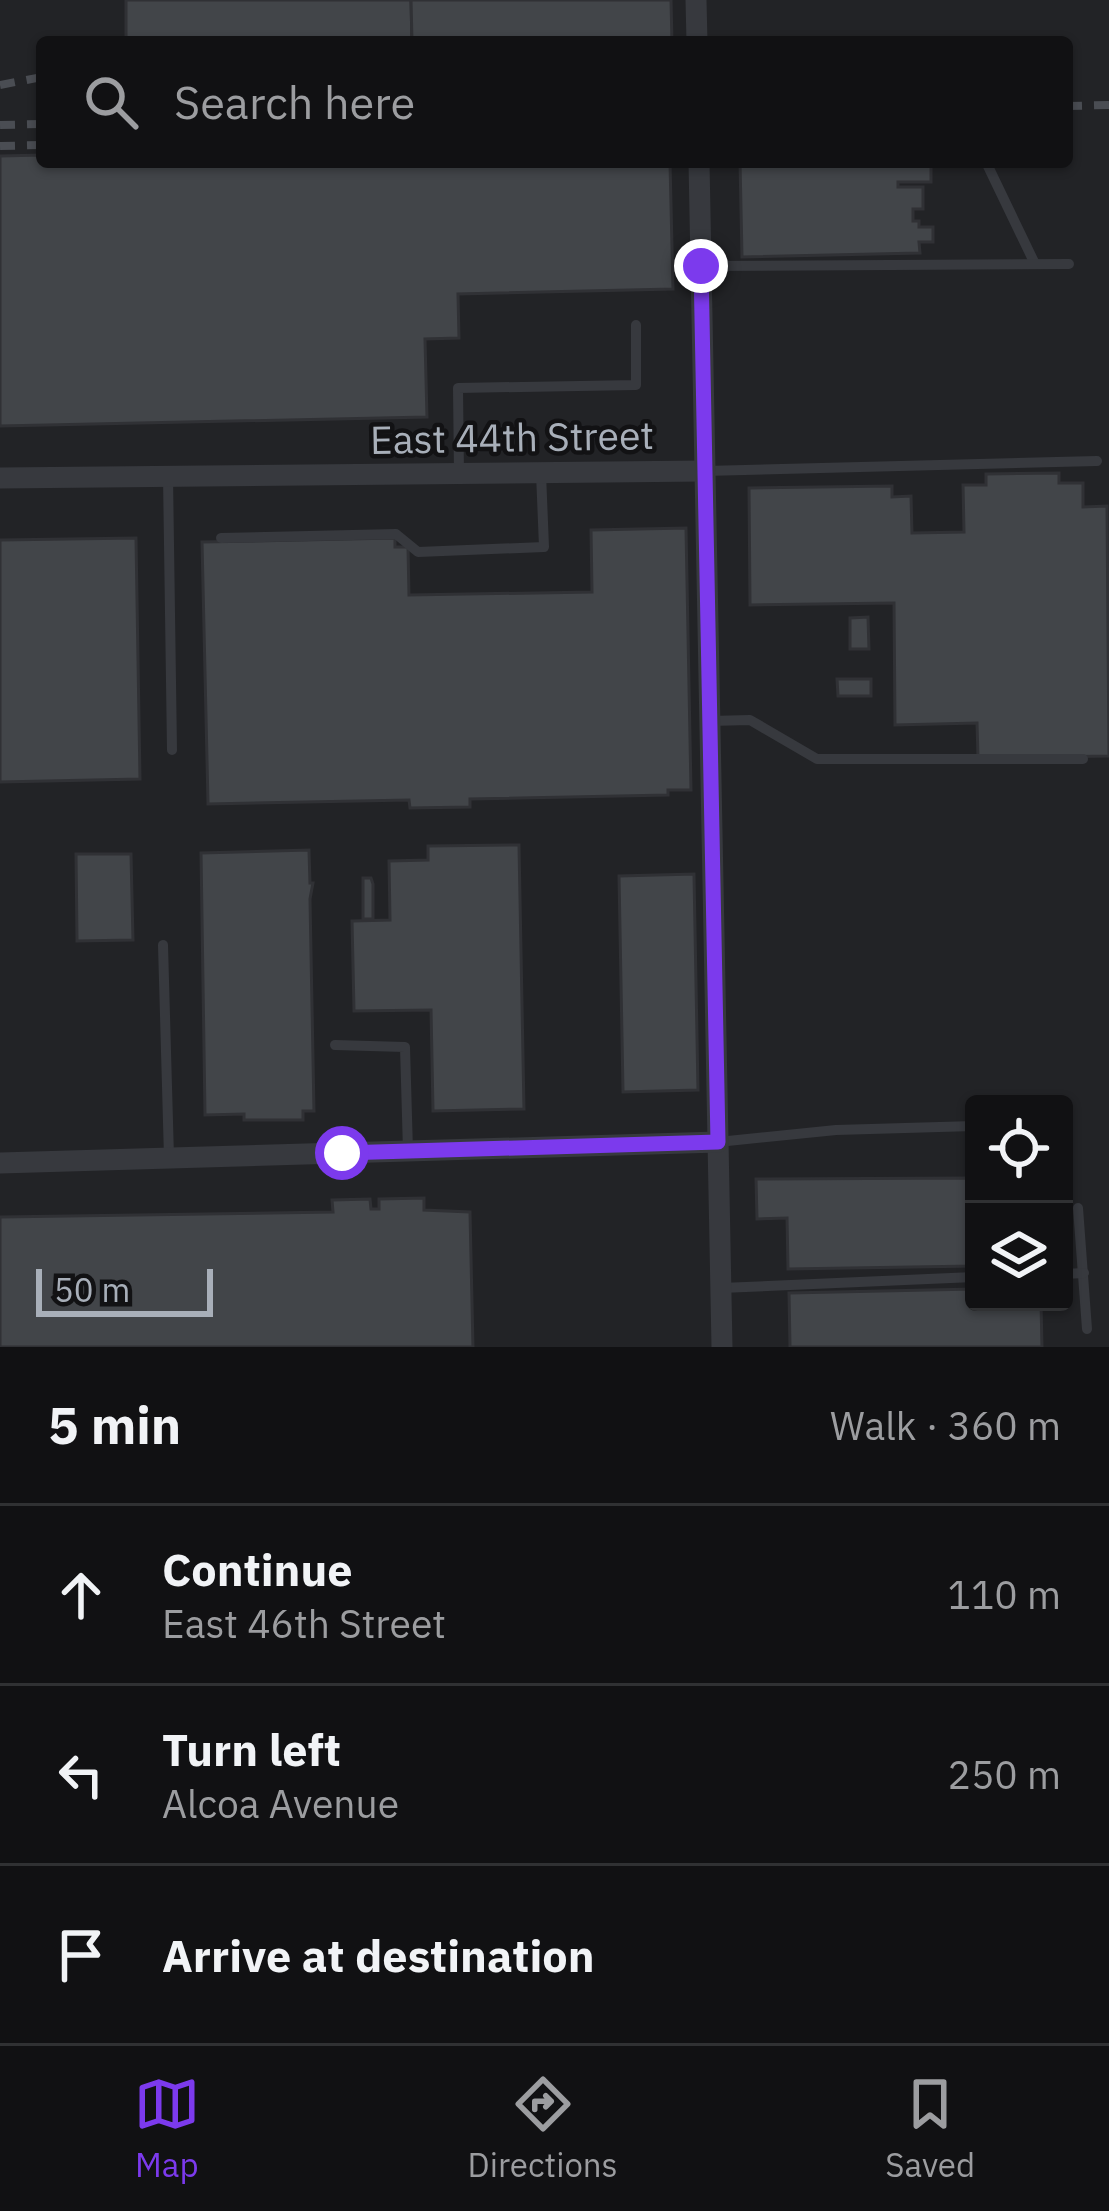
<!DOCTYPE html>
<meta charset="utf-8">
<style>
:root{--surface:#111113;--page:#1a1a1c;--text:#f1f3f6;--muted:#9c9da0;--line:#303133;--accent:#7c3aed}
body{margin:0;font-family:"IBM Plex Sans",sans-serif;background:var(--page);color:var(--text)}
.controls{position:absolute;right:36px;bottom:36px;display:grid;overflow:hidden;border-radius:12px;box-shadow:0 3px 9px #0004}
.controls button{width:108px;height:108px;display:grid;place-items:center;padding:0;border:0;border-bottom:3px solid var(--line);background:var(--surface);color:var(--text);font:60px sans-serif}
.scale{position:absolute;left:36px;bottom:30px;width:177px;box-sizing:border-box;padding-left:12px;border:6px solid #a8afb9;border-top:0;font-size:33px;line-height:42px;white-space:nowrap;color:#a8afb9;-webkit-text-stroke:9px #121214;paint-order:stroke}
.stop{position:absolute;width:36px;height:36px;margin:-27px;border:9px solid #7c3aed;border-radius:50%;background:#fff}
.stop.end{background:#7c3aed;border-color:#fff;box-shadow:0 3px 12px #0008}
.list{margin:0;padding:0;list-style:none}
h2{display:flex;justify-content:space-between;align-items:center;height:156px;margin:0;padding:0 48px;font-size:51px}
h2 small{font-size:39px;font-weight:400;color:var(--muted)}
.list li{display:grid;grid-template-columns:78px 1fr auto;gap:36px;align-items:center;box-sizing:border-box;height:180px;padding:0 48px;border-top:3px solid var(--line)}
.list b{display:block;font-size:45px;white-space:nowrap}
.list p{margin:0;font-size:39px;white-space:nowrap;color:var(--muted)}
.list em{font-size:39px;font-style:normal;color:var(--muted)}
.icon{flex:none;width:66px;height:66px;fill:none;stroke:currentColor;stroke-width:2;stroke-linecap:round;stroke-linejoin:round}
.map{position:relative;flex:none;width:1109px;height:1347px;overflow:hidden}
.search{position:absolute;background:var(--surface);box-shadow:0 3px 9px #0004;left:36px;right:36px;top:36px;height:132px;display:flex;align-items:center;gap:30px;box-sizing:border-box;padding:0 42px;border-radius:12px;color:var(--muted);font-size:45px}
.sheet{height:696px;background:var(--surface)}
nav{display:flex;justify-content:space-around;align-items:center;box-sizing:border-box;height:168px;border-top:3px solid var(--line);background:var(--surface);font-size:33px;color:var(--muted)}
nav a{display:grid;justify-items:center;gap:6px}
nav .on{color:var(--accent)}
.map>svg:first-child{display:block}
</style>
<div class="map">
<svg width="1109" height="1347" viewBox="0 0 1109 1347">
<rect width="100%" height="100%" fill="#171719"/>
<path fill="#222326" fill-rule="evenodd" d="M0,0H1109V1347H0ZM42,42H1067V162H42ZM974,1104H1064V1302H974Z"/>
<g fill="#424549" stroke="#303135" stroke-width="3">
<path d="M126,0H411L412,42H126Z"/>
<path d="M411,0H671L672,42H412Z"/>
<path d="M42,155V162H670L673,289L458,294L459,338L425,339L427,417L0,426V156Z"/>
<path d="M740,162H931V182H898V187H923V209H913V221H919V227H933V242H919L920,253L742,257Z"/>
<path d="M1059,473V483H1083V507L1107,506L1109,756L978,758L977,723L895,725L894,603L750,605L749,488L892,486V497L911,496L912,533L964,532L963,485H986V474Z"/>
<path d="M686,528L691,790H668V795L470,799V807L410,808L409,800L208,804L202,542L395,538V547H408L409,595L592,592L591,530Z"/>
<path d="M136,538L140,779L0,782V540Z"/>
<path d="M868,617L869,649H850V618Z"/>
<path d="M837,679H871V696H838Z"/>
<path d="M519,845L524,1109L433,1111L431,1010L354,1011L352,921L390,920L389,861L428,860V846Z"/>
<path d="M309,850L310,883H313L310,899L314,1111H303V1120H244V1114L205,1115L201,853Z"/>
<path d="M76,854H131L133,940L77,941Z"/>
<path d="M694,874L698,1090L623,1092L619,876Z"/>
<path d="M363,878H371L373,884V919H363Z"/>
<path d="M974,1178V1266L788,1269L787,1218L757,1219L756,1179Z"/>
<path d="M424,1198V1210L470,1212L473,1347H0V1217L333,1212L332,1200L370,1199L371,1209H379V1199Z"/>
<path d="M974,1289V1302H1041L1042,1347H790L789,1293Z"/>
</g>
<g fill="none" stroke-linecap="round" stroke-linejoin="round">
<g stroke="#37393e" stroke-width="10">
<path d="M986,162L1035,264"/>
<path d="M701,266L1069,264"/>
<path d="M705,471L1097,461"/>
<path d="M459,474L458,388L636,385V325"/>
<path d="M168,476L172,750"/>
<path d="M221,538L396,534L418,552L544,547L541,473"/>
<path d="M710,721L750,720L817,759H1083"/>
<path d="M163,945L169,1157"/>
<path d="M335,1045L405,1047L408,1151"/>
<path d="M718,1142L836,1130L974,1126"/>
<path d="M1078,1208L1087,1329"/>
<path d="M1064,1274L1084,1273"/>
<path d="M721,1288L974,1277"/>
</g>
<g stroke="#37393e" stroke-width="21">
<path d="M696,0L697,42"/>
<path d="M699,162L722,1347"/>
<path d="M0,478L705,471"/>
<path d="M0,1163L718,1142"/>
</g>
<g stroke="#4a4d53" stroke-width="8" stroke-dasharray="15 12" stroke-linecap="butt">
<path d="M0,85L42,77"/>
<path d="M1067,106L1109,105"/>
<path d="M0,125L42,124"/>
<path d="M0,146L42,145"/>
</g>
</g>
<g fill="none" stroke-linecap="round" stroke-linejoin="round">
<path stroke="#7c3aed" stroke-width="15" d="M342,1153L718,1142L701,266"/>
</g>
<g text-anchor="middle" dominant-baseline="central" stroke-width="9" stroke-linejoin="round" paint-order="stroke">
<g font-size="39" fill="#a8afb9" stroke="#121214">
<text transform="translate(512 437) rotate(-1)">East 44th Street</text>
</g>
</g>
</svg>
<div class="controls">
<button><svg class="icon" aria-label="locate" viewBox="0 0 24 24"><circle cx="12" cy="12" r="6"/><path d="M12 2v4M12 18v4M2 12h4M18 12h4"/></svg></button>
<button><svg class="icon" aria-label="layers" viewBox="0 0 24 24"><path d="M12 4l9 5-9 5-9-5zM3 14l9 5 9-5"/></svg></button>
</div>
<div class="scale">50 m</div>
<div class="stop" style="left:342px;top:1153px"></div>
<div class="stop end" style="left:701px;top:266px"></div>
<div class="search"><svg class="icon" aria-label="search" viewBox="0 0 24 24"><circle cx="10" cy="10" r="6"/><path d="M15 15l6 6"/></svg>Search here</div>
</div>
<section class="sheet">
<h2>5 min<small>Walk · 360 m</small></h2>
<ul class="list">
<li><svg class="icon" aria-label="ahead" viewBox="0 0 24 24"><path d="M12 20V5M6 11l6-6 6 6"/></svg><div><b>Continue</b><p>East 46th Street</p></div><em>110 m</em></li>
<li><svg class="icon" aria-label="left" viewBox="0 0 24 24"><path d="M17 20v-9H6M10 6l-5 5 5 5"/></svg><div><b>Turn left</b><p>Alcoa Avenue</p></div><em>250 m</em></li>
<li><svg class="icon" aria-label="arrive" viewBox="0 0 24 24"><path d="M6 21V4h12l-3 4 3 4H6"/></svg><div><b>Arrive at destination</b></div></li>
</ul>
</section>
<nav>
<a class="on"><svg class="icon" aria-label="map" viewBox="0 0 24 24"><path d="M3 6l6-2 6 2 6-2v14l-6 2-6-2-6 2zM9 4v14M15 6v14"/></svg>Map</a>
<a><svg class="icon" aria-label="directions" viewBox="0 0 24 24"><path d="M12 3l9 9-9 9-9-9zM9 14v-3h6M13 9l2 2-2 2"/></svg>Directions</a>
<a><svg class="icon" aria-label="saved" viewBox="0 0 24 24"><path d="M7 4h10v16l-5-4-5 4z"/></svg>Saved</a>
</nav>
